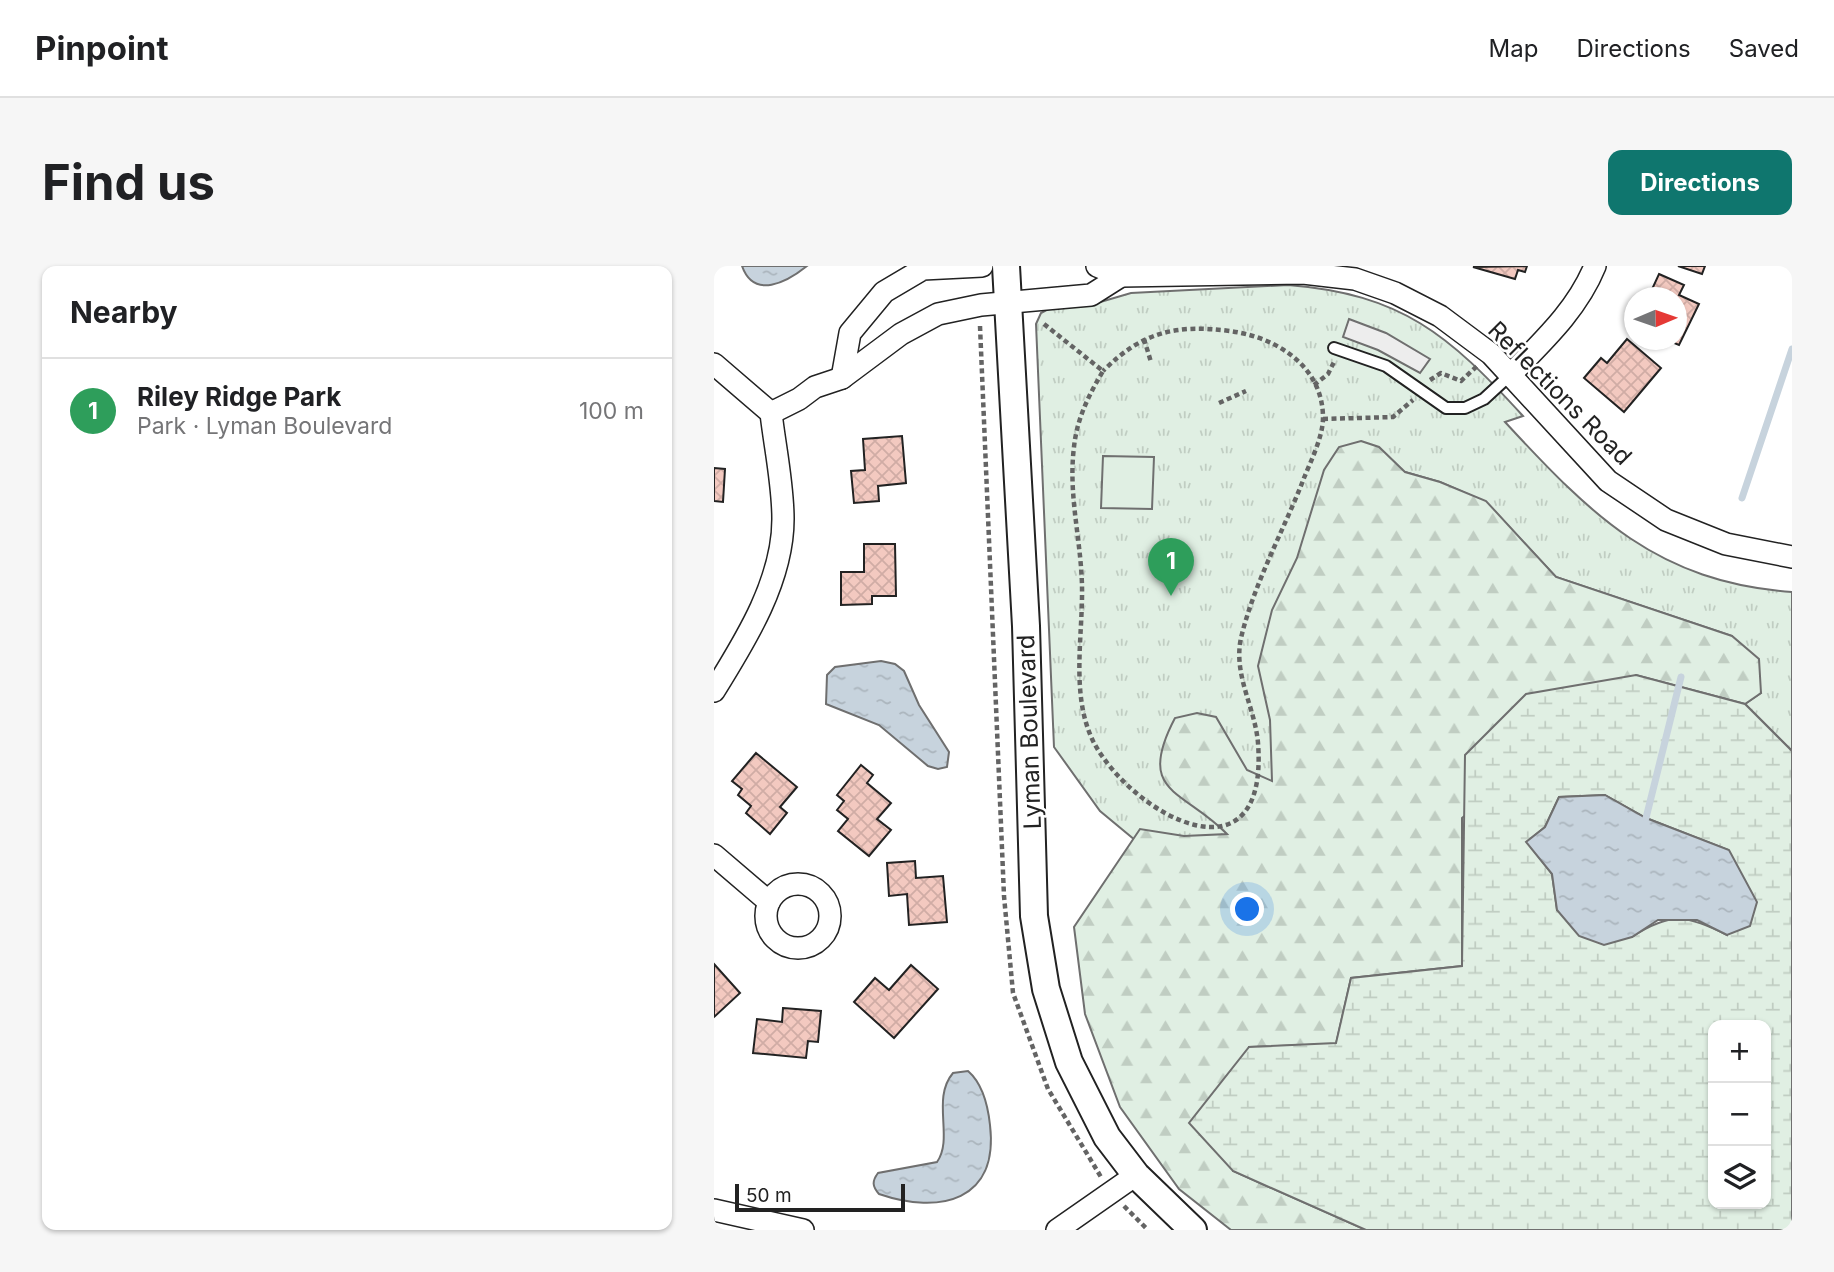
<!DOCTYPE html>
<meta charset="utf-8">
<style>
:root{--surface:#fff;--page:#f6f6f6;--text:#202124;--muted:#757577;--line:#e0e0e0;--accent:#0f766e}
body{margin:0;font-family:Inter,sans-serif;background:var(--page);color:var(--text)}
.controls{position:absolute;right:21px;bottom:21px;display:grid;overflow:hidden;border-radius:14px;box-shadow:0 2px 5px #0004}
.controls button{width:63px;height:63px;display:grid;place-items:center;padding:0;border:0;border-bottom:2px solid var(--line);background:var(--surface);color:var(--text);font:35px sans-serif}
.compass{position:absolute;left:910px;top:21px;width:63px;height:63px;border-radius:50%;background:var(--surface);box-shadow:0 2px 5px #0004;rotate:88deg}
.scale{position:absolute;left:21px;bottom:18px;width:170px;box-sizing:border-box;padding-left:7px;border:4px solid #222;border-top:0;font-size:19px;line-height:24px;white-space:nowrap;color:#222;-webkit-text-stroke:5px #fff;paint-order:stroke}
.you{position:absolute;left:534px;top:644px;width:24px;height:24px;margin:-18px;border:5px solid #fff;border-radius:50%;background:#1a73e8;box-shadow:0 0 0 10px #1a73e833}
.badge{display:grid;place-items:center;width:46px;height:46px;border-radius:50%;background:var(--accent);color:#fff;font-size:23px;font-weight:700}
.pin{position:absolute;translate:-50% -58px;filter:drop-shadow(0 2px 4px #0008)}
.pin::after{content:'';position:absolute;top:37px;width:24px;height:21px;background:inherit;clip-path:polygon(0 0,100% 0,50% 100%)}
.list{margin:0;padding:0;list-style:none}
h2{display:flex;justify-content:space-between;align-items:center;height:91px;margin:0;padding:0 28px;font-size:30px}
h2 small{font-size:23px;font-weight:400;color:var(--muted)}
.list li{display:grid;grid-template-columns:46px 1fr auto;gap:21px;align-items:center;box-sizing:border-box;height:105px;padding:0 28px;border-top:2px solid var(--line)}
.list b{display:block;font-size:26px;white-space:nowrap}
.list p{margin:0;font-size:23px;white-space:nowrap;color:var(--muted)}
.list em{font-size:23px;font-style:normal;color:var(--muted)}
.icon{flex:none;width:38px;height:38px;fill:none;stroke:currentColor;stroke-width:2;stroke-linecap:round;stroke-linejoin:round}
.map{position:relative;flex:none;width:1078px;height:964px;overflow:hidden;border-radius:14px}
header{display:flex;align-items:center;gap:42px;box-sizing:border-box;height:98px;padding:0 35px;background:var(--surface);border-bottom:2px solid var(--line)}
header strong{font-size:33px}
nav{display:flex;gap:38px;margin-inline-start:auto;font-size:24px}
.intro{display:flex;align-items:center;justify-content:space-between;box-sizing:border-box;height:168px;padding:0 42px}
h1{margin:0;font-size:49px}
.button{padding:18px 32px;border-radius:14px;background:var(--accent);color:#fff;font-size:24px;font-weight:700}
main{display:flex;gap:42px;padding:0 42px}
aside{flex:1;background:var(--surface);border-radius:14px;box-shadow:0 2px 5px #0004}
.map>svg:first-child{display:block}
</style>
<header>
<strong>Pinpoint</strong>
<nav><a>Map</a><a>Directions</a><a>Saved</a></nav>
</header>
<div class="intro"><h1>Find us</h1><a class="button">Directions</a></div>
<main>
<aside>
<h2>Nearby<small></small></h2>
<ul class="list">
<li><span class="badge" style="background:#2e9e5b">1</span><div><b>Riley Ridge Park</b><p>Park · Lyman Boulevard</p></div><em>100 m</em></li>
</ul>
</aside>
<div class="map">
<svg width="1078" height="964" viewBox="0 0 1078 964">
<defs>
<pattern id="grass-tufts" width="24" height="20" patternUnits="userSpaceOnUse" patternTransform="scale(1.75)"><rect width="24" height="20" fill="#e0efe3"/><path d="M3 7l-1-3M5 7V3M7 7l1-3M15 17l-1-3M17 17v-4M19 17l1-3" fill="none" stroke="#c0cdc2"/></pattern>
<pattern id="forest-firs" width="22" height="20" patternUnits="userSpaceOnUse" patternTransform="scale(1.75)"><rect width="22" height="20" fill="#e0efe3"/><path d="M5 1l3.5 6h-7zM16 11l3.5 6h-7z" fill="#c0cdc2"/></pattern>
<pattern id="wetland-marsh" width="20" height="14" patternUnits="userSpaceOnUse" patternTransform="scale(1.75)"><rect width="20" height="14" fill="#e0efe3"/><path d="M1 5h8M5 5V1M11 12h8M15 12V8" fill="none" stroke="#c0cdc2"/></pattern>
<pattern id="water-ripples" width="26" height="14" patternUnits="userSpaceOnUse" patternTransform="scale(1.75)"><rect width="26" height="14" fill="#c7d3dd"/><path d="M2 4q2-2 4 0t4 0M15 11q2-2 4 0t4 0" fill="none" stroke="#abb5bd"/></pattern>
<pattern id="building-cross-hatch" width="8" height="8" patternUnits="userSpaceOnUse" patternTransform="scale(1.75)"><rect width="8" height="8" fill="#f3c9c0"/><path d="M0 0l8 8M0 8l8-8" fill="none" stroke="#d0aca5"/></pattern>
</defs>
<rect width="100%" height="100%" fill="#fff"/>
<path fill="url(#grass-tufts)" stroke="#6f6f6f" stroke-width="2" d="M574,19C688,28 735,69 809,150L791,156C878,250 943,316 1078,326V485L1031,438L1047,427L1018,370L842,311L772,236L726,216L691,206L570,555L525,587L433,584L386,545L340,481L322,58L327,47L340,40L383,37L417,27Z"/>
<path fill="url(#forest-firs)" stroke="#6f6f6f" stroke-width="2" d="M647,175L665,181L691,206L726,216L772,235L842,311L1018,370L1045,393L1047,427L1031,438L922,409L748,552V700L637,712L622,778L535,781L519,905L652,964H517L465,923L406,841L371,748L360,661L426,563L470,570L513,568C469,523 421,528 461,452L483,447L502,451L533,504L558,515L556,454L544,400L558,344L583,292L610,204L625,181Z"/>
<path fill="url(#wetland-marsh)" stroke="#6f6f6f" stroke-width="2" fill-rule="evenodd" d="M922,409L1031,438L1078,485V964H652L519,905L475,857L535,781L622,777L637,712L748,700L751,489L812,428ZM891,529L932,552L1014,584L1013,669C973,649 956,646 918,671L843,644L838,608L813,576L831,561L845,531ZM999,759H1052V938H999Z"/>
<path fill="#e0efe3" stroke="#6f6f6f" stroke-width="2" d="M389,190L440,191L438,243L387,242Z"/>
<path fill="#ededed" stroke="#6f6f6f" stroke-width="2" d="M635,53L672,67L716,93L706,107L664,84L629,71Z"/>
<g fill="url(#water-ripples)" stroke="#6f6f6f" stroke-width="2">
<path d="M28,0H93C73,16 40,34 28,0Z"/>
<path d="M167,395L181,398L190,405L205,439L235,486L233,501L224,503L214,500L165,459L112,438L113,409L121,401Z"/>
<path d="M891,529L932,552L1015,584L1043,636L1036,660L1013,669L983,654H944L918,671L890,679L865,670L843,644L838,608L812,576L831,561L845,531Z"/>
<path d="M254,805C269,818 274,840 276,859C285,935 226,949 165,928C158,920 158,915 164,907L223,896C240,872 217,833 239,807Z"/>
</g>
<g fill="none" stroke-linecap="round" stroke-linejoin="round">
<g stroke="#c7d3dd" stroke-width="7">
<path d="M1028,232L1078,83"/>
<path d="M932,552L967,411"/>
</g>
</g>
<g fill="url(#building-cross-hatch)" stroke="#222" stroke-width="2">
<path d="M813,0L811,6L804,4L801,13L759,1Z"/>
<path d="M964,0H991L988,8Z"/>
<path d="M945,8L970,19L965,29L985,38L965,79L953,74H962V32H934Z"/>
<path d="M920,43V59L915,56Z"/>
<path d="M913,73L947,102L910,146L870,112L887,92L893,97Z"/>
<path d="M188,170L192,217L164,220L165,235L140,237L137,205L151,204L149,173Z"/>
<path d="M0,202L11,203L9,236L0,235Z"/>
<path d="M150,278H181L182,330H158V338L127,339V306H150Z"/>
<path d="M42,487L83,521L66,541L73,547L56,568L32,547L37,540L24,529L28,523L18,515Z"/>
<path d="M147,499L159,509L153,517L177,537L163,553L177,564L155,590L124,565L134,553L123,544L130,535L123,529Z"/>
<path d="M201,595L202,612L229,610L233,656L195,659L193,628L175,630L173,597Z"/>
<path d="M0,698L26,727L0,751Z"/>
<path d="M197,699L224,723L180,772L140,736L161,712L175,724Z"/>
<path d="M69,742L107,745L104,776L94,775L92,792L39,787L43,753L68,756Z"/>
</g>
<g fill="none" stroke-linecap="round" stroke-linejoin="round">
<defs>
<path id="service" d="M620,82L672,100L732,142H751L770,133L796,109"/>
<g id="minor">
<path d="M383,0L407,10L589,7L641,13L681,27L726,50L777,88L894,215L952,254L1012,278L1078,291"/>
<path d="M0,98L57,147C61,182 69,218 69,253C69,315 31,375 0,425"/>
<path d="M796,109C829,75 863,44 881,0"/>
<path d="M128,112L136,67L170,26L209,3L268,0"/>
<path d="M57,147L85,133L101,121L128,112L187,68L224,48L267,39L377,29L407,10"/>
<path d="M0,589L55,636"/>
<circle cx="84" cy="650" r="32"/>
<path d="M0,944L89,964"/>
<path d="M343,964L422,909"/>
</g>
<path id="tertiary" d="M292,0L312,360L320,650L332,723L355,796L393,871L422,909L479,964"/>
</defs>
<use href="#service" stroke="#222" stroke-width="14"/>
<use href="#minor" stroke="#222" stroke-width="24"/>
<use href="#tertiary" stroke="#222" stroke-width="30"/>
<g stroke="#646464" stroke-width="4.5" stroke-dasharray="5 3.5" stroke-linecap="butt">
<path d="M330,58L389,105C375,129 363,152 360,181C354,229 367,273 368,320C369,371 356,430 380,477C421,552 555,621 544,477C541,441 519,409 527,372C540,317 570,264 590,212C597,195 609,170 609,152C609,99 561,71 516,65C461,58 428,66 389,105"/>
<path d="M266,60L290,630L299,727L334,823L387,911"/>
<path d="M430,73L437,96"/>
<path d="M716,114L727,107L747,115L763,100"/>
<path d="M600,119L614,108L620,96"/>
<path d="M505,137L532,125"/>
<path d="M609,153L679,151L699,134"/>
<path d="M410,940L434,964"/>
</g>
<use href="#service" stroke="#fff" stroke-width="10"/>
<use href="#minor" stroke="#fff" stroke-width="21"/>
<use href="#tertiary" stroke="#fff" stroke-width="26"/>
</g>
<g text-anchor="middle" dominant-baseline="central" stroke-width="5" stroke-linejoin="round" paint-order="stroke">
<g font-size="24" fill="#222" stroke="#fff">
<text transform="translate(846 127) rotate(45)">Reflections Road</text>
<text transform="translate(315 466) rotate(-92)">Lyman Boulevard</text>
</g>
</g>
</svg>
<div class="controls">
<button>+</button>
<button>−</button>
<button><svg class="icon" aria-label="layers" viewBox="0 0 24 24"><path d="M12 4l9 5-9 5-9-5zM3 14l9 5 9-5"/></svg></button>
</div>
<svg class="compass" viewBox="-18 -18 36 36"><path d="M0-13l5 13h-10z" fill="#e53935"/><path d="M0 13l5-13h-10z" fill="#757577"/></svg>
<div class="scale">50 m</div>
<div class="you"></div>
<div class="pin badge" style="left:457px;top:330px;background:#2e9e5b">1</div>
</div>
</main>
